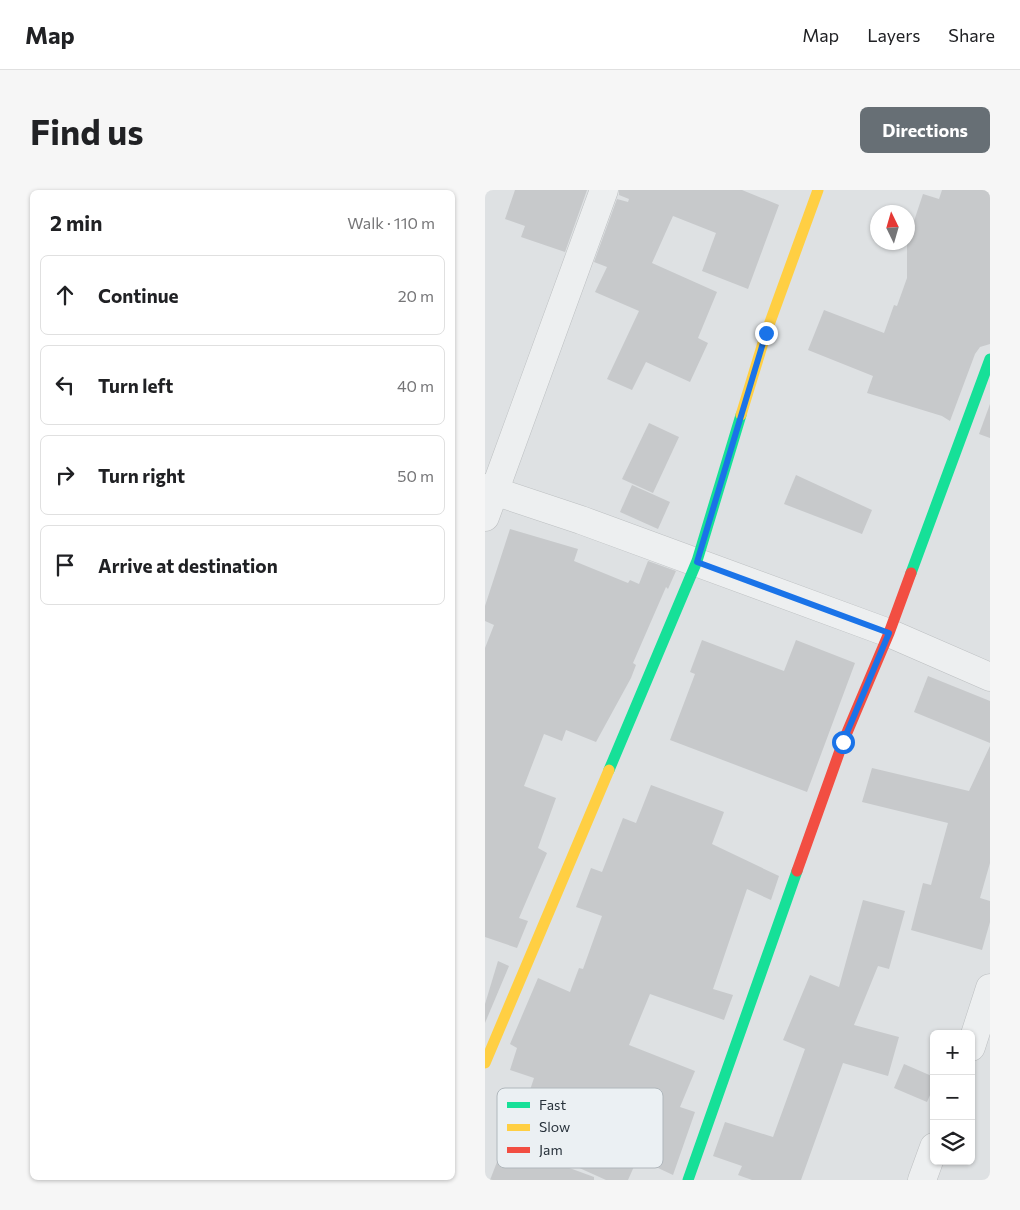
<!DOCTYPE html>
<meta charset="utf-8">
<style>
:root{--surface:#fff;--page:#f6f6f6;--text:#202124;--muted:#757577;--line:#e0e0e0;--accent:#676f75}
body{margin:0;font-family:Commissioner,sans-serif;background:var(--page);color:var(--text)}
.controls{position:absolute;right:15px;bottom:15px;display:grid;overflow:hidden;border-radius:8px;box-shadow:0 1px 4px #0004}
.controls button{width:45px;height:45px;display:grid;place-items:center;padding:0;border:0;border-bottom:1px solid var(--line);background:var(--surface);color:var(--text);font:25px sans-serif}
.compass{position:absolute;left:385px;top:15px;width:45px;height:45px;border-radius:50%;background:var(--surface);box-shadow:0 1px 4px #0004;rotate:355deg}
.stop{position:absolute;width:15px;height:15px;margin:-11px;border:4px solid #1a73e8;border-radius:50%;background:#fff}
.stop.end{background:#1a73e8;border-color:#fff;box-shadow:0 1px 5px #0008}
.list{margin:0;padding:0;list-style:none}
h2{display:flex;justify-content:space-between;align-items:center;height:65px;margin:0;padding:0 20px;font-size:21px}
h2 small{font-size:16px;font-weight:400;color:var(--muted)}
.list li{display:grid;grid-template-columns:32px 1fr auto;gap:15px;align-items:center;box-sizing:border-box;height:80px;margin:0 10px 10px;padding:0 10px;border:1px solid var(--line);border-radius:8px}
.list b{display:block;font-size:19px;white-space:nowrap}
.list em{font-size:16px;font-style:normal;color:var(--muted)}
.icon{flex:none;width:28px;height:28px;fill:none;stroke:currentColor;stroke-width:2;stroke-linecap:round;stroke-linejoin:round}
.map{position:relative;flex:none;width:505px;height:990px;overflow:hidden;border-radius:8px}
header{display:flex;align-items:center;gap:30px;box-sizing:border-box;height:70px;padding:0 25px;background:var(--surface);border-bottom:1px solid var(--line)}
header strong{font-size:24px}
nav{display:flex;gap:28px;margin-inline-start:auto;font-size:18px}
.intro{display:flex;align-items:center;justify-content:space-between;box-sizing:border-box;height:120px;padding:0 30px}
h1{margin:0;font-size:35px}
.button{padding:12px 22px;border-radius:8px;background:var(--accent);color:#fff;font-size:18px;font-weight:700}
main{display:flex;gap:30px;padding:0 30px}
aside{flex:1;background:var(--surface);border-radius:8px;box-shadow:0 1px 4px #0004}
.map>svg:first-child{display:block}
</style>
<header>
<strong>Map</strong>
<nav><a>Map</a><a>Layers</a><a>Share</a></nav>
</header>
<div class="intro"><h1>Find us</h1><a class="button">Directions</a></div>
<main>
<aside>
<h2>2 min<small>Walk · 110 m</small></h2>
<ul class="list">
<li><svg class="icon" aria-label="ahead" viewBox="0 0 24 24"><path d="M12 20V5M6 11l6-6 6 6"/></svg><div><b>Continue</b></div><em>20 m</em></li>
<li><svg class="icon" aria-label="left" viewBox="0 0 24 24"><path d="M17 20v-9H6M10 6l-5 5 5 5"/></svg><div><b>Turn left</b></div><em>40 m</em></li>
<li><svg class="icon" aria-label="right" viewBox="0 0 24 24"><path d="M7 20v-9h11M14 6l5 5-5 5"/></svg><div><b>Turn right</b></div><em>50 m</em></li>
<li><svg class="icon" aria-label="arrive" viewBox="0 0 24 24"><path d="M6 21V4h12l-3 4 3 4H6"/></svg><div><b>Arrive at destination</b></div></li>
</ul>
</aside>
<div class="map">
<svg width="505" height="990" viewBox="0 0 505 990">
<rect width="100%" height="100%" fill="#dee1e3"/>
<g fill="#c7c9cb">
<path d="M30,0H102L80,62L36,47L40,36L20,29Z"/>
<path d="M134,0H257L294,15L263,99L217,81L231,43L188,26L167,73L232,102L213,148L223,153L205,192L161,172L147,200L122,189L154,121L110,102L122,77L109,72L132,9L143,12L144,9L134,5Z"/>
<path d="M457,0H505V154L495,157L490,164L465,231L457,226L382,203L388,186L323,160L339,120L399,143L409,115L412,116L422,88V52L438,4L454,9Z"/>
<path d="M505,214V248L494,244Z"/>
<path d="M164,233L194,247L168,303L137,289Z"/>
<path d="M311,285L387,320L377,344L299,314Z"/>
<path d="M147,295L185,312L173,339L135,322Z"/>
<path d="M25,339L93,359L89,371L143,393L145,390L154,394L163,371L191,381L183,399L181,397L148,473L151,475L146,488L111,552L81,540L77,551L59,544L39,596L71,608L53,658L62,663L34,728L43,731L32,758L0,747V458L9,435L0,431V416Z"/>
<path d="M217,450L299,481L311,450L370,473L322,602L185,550L210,484L205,482Z"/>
<path d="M443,486L505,511V553L429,522Z"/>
<path d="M505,556V673L495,708L505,711V732L497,760L426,740L438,693L446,695L463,633L377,612L387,578L484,601Z"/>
<path d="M166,595L239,622L227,654L294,686L286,710L262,699L228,799L248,805L239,830L165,804L144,855L210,881L195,917L210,922L188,985L156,970L154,974L151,972L143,990H121L70,967L87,925L42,909L49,888L25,880L32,858L25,854L53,788L85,802L94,778L98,779L117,726L91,717L106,678L117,682L138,628L151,633Z"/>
<path d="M378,710L420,721L404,779L393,776L369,835L414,847L403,886L358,873L316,990H267L253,985L257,976L228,966L240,932L288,947L320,859L298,850L325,785L354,797Z"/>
<path d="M13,771L24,776L0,833V814Z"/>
<path d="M419,874L449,887V896L442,912L409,898Z"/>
<path d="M19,954L109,987V990H5Z"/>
</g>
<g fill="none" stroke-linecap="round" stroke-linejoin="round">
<defs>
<g id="street">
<path d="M0,298L96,330L404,443L505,487"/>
<path d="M0,327L119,0"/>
<path d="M486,857L505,798"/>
<path d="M437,990L449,957"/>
</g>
</defs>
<use href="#street" stroke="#bcbfc1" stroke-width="29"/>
<use href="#street" stroke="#edeff0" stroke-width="28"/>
<g stroke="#16e098" stroke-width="11">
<path d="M426,383L505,169"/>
<path d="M124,580L212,371L256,225"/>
<path d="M203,990L312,681"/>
</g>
<g stroke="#ffcf43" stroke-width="11">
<path d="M256,225L281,143L333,0"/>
<path d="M0,873L124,580"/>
</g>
<path stroke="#f24e42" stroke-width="11" d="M312,681L358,552L404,443L426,383"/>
</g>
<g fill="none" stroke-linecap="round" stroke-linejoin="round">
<path stroke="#1a73e8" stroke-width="6" d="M281,143L212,372L404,443L358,552"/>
</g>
<rect x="12" y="898" width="166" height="80" rx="8" fill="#ebf0f3" stroke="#b0b7bc" stroke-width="1"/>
<rect x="22" y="912" width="23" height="6" fill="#16e098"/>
<rect x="22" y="934" width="23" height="7" fill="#ffcf43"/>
<rect x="22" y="957" width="23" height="6" fill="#f24e42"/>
<g font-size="14" fill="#27313a">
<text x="54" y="920">Fast</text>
<text x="54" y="942">Slow</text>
<text x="54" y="965">Jam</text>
</g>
</svg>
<div class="controls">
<button>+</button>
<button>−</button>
<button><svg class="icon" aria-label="layers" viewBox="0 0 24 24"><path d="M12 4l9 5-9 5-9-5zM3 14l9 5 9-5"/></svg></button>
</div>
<svg class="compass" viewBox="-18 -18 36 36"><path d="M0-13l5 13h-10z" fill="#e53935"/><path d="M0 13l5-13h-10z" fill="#757577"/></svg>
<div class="stop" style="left:358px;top:552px"></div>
<div class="stop end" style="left:281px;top:143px"></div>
</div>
</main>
